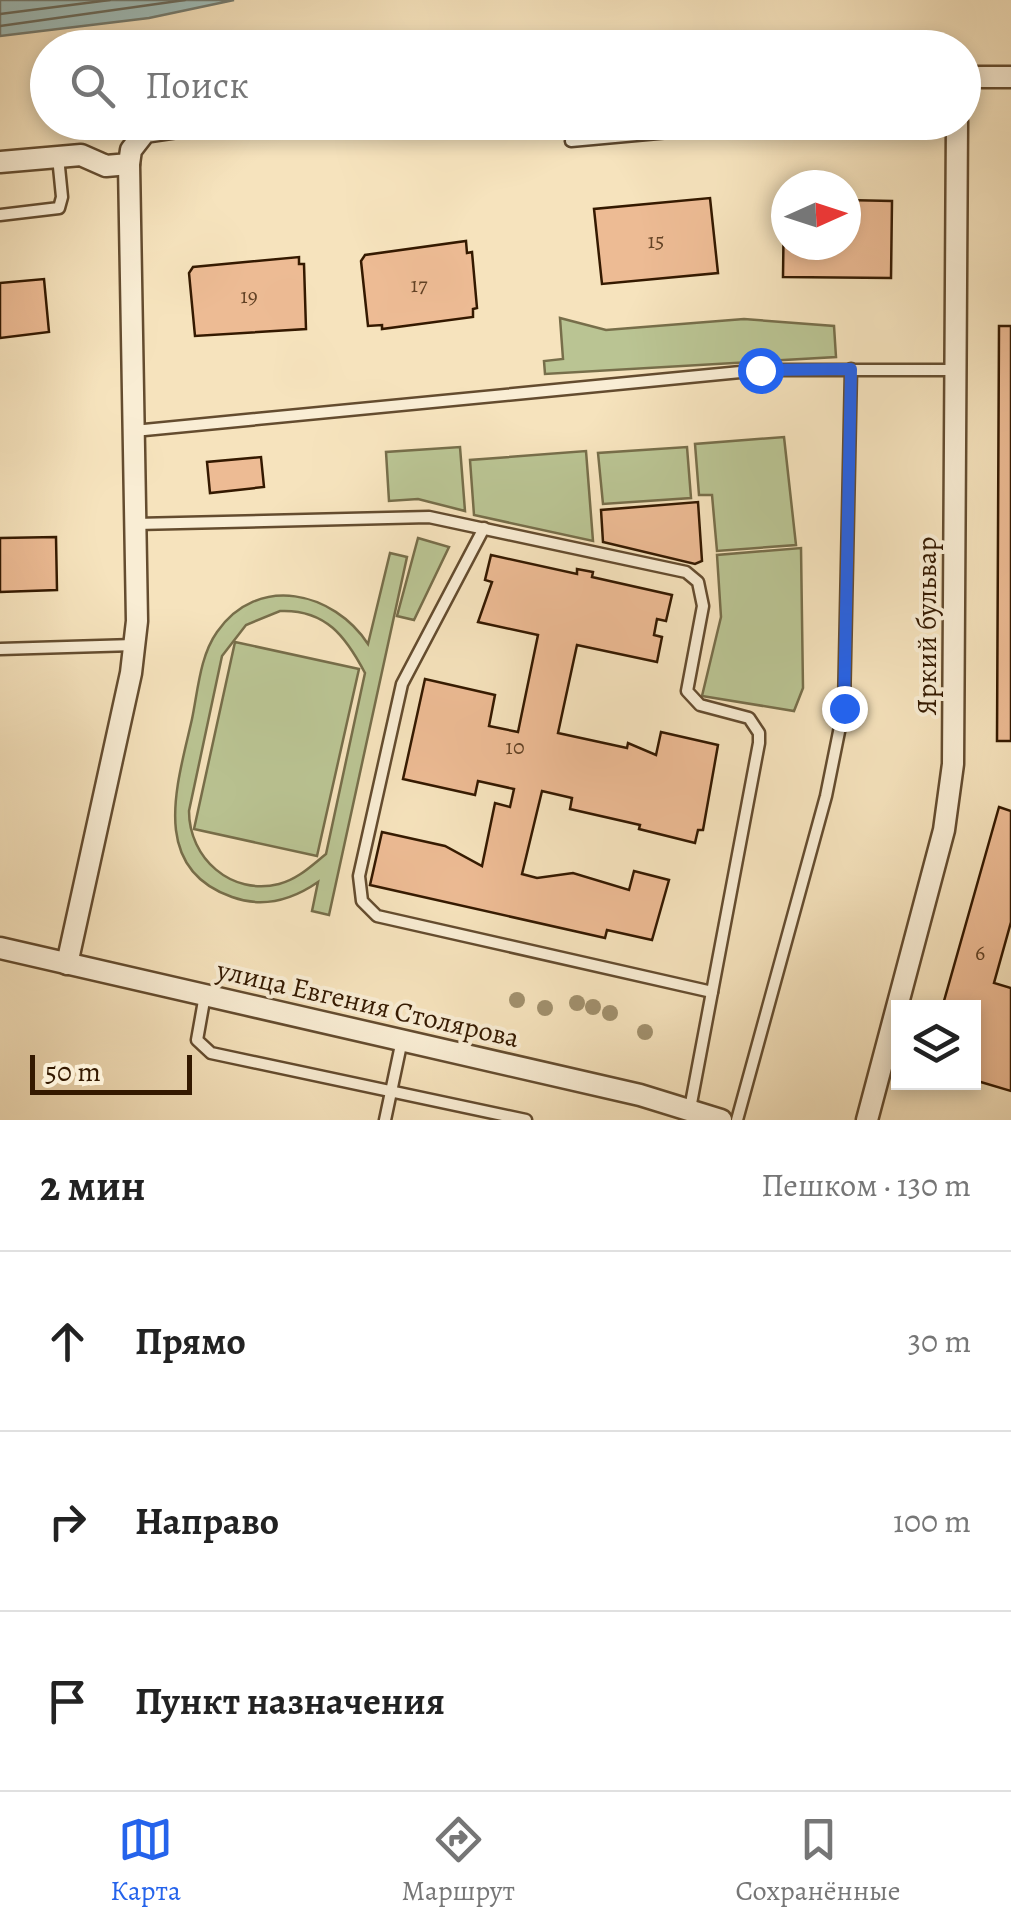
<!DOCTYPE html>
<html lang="ru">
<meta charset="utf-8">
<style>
:root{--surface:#fff;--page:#f2f2f2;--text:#222;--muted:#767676;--line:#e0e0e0;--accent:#2563eb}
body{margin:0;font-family:Alegreya,serif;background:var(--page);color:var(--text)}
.controls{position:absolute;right:30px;bottom:30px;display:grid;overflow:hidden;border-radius:0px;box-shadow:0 5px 15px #0003}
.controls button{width:90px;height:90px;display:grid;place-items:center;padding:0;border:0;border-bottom:2px solid var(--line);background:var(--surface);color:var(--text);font:50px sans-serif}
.compass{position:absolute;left:771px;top:170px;width:90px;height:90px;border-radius:50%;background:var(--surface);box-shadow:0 5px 15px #0003;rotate:87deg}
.scale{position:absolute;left:30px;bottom:25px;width:162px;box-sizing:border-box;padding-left:10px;border:5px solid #341900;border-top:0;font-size:28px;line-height:35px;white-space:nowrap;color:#341900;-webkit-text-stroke:8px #f9edd4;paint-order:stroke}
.stop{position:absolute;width:30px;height:30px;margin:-22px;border:8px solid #2563eb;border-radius:50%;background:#fff}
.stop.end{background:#2563eb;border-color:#fff;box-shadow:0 2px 10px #0008}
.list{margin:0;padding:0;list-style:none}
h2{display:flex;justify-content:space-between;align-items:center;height:130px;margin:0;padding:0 40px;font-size:42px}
h2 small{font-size:32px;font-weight:400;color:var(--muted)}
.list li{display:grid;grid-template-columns:65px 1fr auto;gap:30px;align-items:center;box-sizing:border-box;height:180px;padding:0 40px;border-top:2px solid var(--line)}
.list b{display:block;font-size:38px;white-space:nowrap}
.list em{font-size:32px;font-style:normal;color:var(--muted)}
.icon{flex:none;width:55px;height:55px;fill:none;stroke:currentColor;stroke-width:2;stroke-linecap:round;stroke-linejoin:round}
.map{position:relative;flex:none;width:1011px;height:1120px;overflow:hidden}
.search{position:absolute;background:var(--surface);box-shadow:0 5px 15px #0003;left:30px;right:30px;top:30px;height:110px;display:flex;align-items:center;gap:25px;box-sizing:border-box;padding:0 35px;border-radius:55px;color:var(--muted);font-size:38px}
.sheet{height:670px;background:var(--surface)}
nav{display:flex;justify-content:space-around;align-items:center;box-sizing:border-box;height:140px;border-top:2px solid var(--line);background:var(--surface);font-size:28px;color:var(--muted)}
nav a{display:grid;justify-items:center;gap:5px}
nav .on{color:var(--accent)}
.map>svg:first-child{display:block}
</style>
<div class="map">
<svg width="1011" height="1120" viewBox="0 0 1011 1120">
<rect width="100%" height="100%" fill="#f6e3bd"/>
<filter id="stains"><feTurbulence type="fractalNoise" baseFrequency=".002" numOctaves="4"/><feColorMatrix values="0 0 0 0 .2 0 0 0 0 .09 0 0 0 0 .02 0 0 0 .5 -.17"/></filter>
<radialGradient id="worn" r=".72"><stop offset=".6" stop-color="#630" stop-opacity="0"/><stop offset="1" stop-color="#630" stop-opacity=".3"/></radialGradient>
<g fill="#bac493" stroke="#776e4a" stroke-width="2.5" fill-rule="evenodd">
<path d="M560,318L606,330L744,319L834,326L836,357L545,374L544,361L563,359Z"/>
<path d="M784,437L796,545L717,551L712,495H699L695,444Z"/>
<path d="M460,447L465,511L418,499L389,501L386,452Z"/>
<path d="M687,447L691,498L603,504L598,453Z"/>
<path d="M586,451L593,541L474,515L470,460Z"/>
<path d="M418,538L449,547L414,620L397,616Z"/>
<path d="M801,548L803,688L794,711L702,696L721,617L717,555Z"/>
<path d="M390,553L407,557L329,915L312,911L318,882C292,900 262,908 232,897C148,868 178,782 192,719C198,690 200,656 217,632C258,573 334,592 368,644ZM280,611C326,609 346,637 365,673L326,854C311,866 298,879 279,884C231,896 189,858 189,811L222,656L246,625Z"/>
<path d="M235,642L359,669L317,856L194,829Z"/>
</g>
<path fill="#9fbdb9" stroke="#747b6f" stroke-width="2.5" d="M0,0H234L149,18L0,36Z"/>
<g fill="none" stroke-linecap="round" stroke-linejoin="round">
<g stroke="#6a6b5c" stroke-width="2.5">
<path d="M0,14L110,0"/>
<path d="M0,26L185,0"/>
</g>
</g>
<g fill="#edbb94" stroke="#341900" stroke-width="2.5">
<path d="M710,198L718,273L602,284L594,209Z"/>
<path d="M784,200L786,245H846V200L892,201L891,278L783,277Z"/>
<path d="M466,241L467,253L472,252L477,308L473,309V317L382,329V325L368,326L361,261L365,255Z"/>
<path d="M299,257V264H304L306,329L195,336L189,273L193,267Z"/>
<path d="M44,279L49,332L0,338V283Z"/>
<path d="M999,326H1011V741H997Z"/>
<path d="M261,457L264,487L210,493L207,462Z"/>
<path d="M698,502L702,561L695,564L603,542L601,510Z"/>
<path d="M56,537L57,590L0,592V538Z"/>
<path d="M491,555L577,574V569L593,572L592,577L672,595L666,621L657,619L654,635L662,637L657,662L577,645L558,733L627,748L628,743L656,755L661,732L718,745L703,830H698L695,843L639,829L640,825L570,809L572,798L542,791L522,874L537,878L573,873L629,890L634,871L669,880L652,940L607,930L605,938L370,885L382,832L445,846L482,866L495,803L510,807L514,789L478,781L475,795L403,779L425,679L495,695L489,726L518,732L538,635L478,622L492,582L485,580Z"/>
<path d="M999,807L1011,811V922L994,983L1011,988V1091L974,1080V1008H942Z"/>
</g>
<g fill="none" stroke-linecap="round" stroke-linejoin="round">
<defs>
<g id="service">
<path d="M571,141L713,128L906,129"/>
<path d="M0,215L59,208L62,197L58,157"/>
<path d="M134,431L761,370H955"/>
<path d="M136,524L429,517L686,572L698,582L703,606L687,691L700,705L749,718L759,733V743L689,1114"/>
<path d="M484,528L402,684L359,876L362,901L377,916L712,992"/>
<path d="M0,649L134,645"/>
<path d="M205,995L197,1040L211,1053L526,1120"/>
<path d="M385,1120L402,1040"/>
<path d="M737,1120L826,796L844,707L851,369"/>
</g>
<g id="minor">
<path d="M964,77H1011"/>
<path d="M0,162L81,155L106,166L129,164L131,150L145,132L213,122"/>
<path d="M0,948L640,1095L721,1120"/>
<path d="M67,964L131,673L137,621L129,164"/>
<path d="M867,1120L944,830L953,764L957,122"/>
</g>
</defs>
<use href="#service" stroke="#644c2f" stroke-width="15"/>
<use href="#minor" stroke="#644c2f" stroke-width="25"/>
<use href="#service" stroke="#f9edd4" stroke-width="10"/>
<use href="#minor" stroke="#f9edd4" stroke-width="20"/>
</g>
<g fill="#a1906d">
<circle cx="517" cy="1000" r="8"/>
<circle cx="577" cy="1003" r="8"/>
<circle cx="593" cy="1007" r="8"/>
<circle cx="545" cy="1008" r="8"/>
<circle cx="610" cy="1013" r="8"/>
<circle cx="645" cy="1032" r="8"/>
</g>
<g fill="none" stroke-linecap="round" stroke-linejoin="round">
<path stroke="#2563eb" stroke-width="12" d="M760,370L851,369L844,708"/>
</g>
<g text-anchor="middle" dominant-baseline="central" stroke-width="8" stroke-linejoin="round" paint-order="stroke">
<g font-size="22" fill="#624225">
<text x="656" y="241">15</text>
<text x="419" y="285">17</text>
<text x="249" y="296">19</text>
<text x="515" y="747">10</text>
<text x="980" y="953">6</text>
</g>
<g font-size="28" fill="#341900" stroke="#f9edd4">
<text transform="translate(927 626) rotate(-90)">Яркий бульвар</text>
<text transform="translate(368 1004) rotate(13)">улица Евгения Столярова</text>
</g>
</g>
<rect width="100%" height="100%" filter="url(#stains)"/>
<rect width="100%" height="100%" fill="url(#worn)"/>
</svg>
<div class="controls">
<button><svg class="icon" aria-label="layers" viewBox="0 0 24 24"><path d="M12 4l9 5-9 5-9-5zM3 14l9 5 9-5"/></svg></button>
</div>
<svg class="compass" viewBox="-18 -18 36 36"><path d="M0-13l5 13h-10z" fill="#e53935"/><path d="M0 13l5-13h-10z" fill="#767676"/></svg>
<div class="scale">50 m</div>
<div class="stop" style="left:760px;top:370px"></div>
<div class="stop end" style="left:844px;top:708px"></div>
<div class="search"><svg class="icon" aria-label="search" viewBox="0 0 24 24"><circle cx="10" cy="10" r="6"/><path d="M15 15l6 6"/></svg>Поиск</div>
</div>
<section class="sheet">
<h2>2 мин<small>Пешком · 130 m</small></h2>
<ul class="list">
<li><svg class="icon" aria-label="ahead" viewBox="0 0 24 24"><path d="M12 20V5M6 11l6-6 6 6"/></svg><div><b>Прямо</b></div><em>30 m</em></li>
<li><svg class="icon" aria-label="right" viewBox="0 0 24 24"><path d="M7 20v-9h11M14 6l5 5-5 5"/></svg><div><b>Направо</b></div><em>100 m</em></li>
<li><svg class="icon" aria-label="arrive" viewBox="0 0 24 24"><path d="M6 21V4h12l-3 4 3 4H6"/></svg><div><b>Пункт назначения</b></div></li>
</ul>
</section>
<nav>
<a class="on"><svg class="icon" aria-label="map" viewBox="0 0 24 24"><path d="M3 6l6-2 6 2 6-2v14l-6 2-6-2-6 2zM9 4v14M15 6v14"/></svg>Карта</a>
<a><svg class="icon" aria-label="directions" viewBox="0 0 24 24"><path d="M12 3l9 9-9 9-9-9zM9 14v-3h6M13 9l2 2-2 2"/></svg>Маршрут</a>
<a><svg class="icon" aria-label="saved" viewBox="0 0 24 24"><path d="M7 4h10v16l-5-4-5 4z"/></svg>Сохранённые</a>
</nav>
